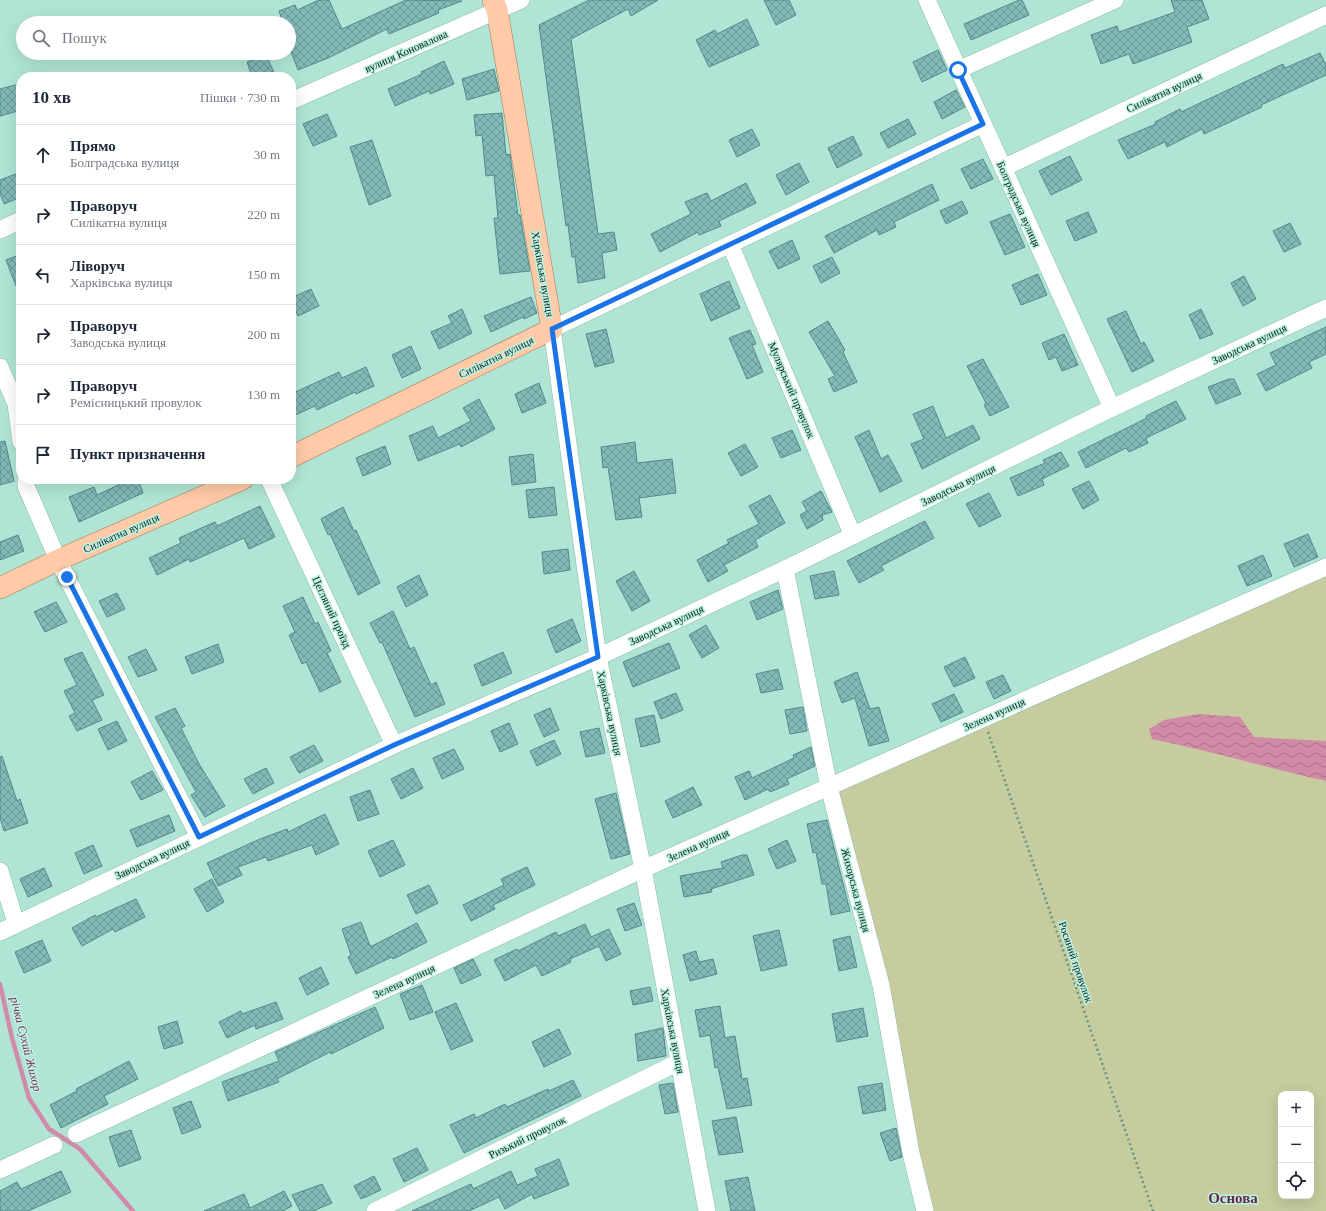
<!DOCTYPE html>
<html lang="uk">
<meta charset="utf-8">
<style>
:root{--surface:#fff;--page:#f6f6f7;--text:#1f2937;--muted:#747a83;--line:#e0e1e3}
body{margin:0;font-family:"Times New Roman",serif;background:var(--page);color:var(--text)}
.controls{position:absolute;right:12px;bottom:12px;display:grid;overflow:hidden;border-radius:8px;box-shadow:0 4px 16px #0002}
.controls button{width:36px;height:36px;display:grid;place-items:center;padding:0;border:0;border-bottom:1px solid var(--line);background:var(--surface);color:var(--text);font:20px sans-serif}
.stop{position:absolute;width:12px;height:12px;margin:-9px;border:3px solid #1a73e8;border-radius:50%;background:#fff}
.stop.end{background:#1a73e8;border-color:#fff;box-shadow:0 1px 4px #0008}
.list{margin:0;padding:0;list-style:none}
h2{display:flex;justify-content:space-between;align-items:center;height:52px;margin:0;padding:0 16px;font-size:17px}
h2 small{font-size:13px;font-weight:400;color:var(--muted)}
.list li{display:grid;grid-template-columns:26px 1fr auto;gap:12px;align-items:center;box-sizing:border-box;height:60px;padding:0 16px;border-top:1px solid var(--line)}
.list b{display:block;font-size:15px;white-space:nowrap}
.list p{margin:0;font-size:13px;white-space:nowrap;color:var(--muted)}
.list em{font-size:13px;font-style:normal;color:var(--muted)}
.icon{flex:none;width:22px;height:22px;fill:none;stroke:currentColor;stroke-width:2;stroke-linecap:round;stroke-linejoin:round}
.map{position:relative;flex:none;width:1326px;height:1211px;overflow:hidden}
.search{position:absolute;background:var(--surface);box-shadow:0 4px 16px #0002;left:16px;top:16px;width:280px;height:44px;display:flex;align-items:center;gap:10px;box-sizing:border-box;padding:0 14px;border-radius:22px;color:var(--muted);font-size:15px}
.panel{position:absolute;background:var(--surface);box-shadow:0 4px 16px #0002;left:16px;top:72px;width:280px;height:412px;border-radius:16px}
.map>svg:first-child{display:block}
</style>
<div class="map">
<svg width="1326" height="1211" viewBox="0 0 1326 1211">
<defs>
<pattern id="water-waves" width="16" height="10" patternUnits="userSpaceOnUse"><rect width="16" height="10" fill="#d28ba7"/><path d="M0 5q4-4 8 0t8 0" fill="none" stroke="#a97187"/></pattern>
<pattern id="building-cross-hatch" width="8" height="8" patternUnits="userSpaceOnUse"><rect width="8" height="8" fill="#82bab9"/><path d="M0 0l8 8M0 8l8-8" fill="none" stroke="#699796"/></pattern>
</defs>
<rect width="100%" height="100%" fill="#b0e5d5"/>
<path fill="#c6cc9e" fill-rule="evenodd" d="M1326,568V1211H925L829,787ZM1281,1094H1311V1196H1281Z"/>
<path fill="url(#water-waves)" d="M1198,714L1240,717L1254,737L1326,741V781C1268,768 1211,751 1152,739L1149,729L1164,720Z"/>
<g fill="none" stroke-linecap="round" stroke-linejoin="round">
<path stroke="#d28ba7" stroke-width="4.5" d="M0,984L12,1038L29,1098L49,1129L80,1149L133,1211"/>
</g>
<g fill="url(#building-cross-hatch)" stroke="#538a89">
<path d="M319,0H329L342,29L406,0L462,1L438,10L439,13L389,34L387,29L328,58L298,70L289,46V23H283L279,11L295,5L297,10Z"/>
<path d="M589,0H658L631,16L628,9L571,39L598,234L614,232L617,250L602,253L605,278L578,283L575,257H572L568,225L566,226L539,25Z"/>
<path d="M764,0H789L796,15L776,25Z"/>
<path d="M1019,0H1022L1029,15L971,40L964,24Z"/>
<path d="M1171,0H1202L1209,19L1187,27L1192,42L1133,64L1129,54L1101,64L1091,35L1117,26L1119,32L1175,12Z"/>
<path d="M747,19L759,45L709,67L696,40L715,30L717,34Z"/>
<path d="M938,50L947,70L922,82L913,62Z"/>
<path d="M1320,53L1326,65V75L1261,105L1262,107L1204,134L1202,129L1167,147L1165,142L1128,159L1118,140L1156,124L1155,122L1180,109L1181,112L1283,64L1285,68Z"/>
<path d="M266,55L276,77H252L247,62Z"/>
<path d="M444,61L454,84L430,94L429,91L395,106L388,89L422,74L421,72Z"/>
<path d="M494,69L499,91L467,100L462,79Z"/>
<path d="M19,84L21,93V110L0,116V89Z"/>
<path d="M956,90L965,107L942,119L934,102Z"/>
<path d="M502,113L506,155L510,154L518,215H520L530,271L500,274L494,218H498L494,175L486,176L482,135L476,136L474,115Z"/>
<path d="M327,114L337,136L313,146L303,124Z"/>
<path d="M908,119L916,134L888,148L880,133Z"/>
<path d="M752,129L760,145L737,157L729,140Z"/>
<path d="M853,136L862,155L837,168L828,148Z"/>
<path d="M372,140L391,196L369,205L350,147Z"/>
<path d="M1070,156L1082,180L1051,195L1039,171Z"/>
<path d="M983,159L993,179L971,189L961,169Z"/>
<path d="M799,163L809,182L786,195L776,175Z"/>
<path d="M21,172V197L4,204L0,193V180Z"/>
<path d="M746,183L756,203L719,221L721,226L699,235L698,232L660,252L651,234L691,214L685,202L707,193L711,201Z"/>
<path d="M932,184L939,200L894,222L896,227L879,235L877,230L834,253L825,236Z"/>
<path d="M962,201L968,213L946,224L940,211Z"/>
<path d="M1088,212L1097,232L1075,241L1066,221Z"/>
<path d="M1010,214L1025,247L1005,255L990,222Z"/>
<path d="M1290,223L1301,244L1284,252L1273,231Z"/>
<path d="M792,240L800,259L778,269L769,251Z"/>
<path d="M21,254V296H20L6,260Z"/>
<path d="M832,257L840,273L821,283L813,266Z"/>
<path d="M1038,274L1047,295L1021,305L1012,285Z"/>
<path d="M1244,276L1256,299L1243,306L1231,283Z"/>
<path d="M729,281L740,308L711,321L700,294Z"/>
<path d="M311,289L319,306L298,316L291,298Z"/>
<path d="M531,297L537,313L524,319L523,317L491,332L484,316Z"/>
<path d="M462,309L472,333L439,349L431,332L452,323L448,316Z"/>
<path d="M1201,309L1213,334L1200,339L1189,315Z"/>
<path d="M1126,311L1141,344L1144,342L1154,361L1132,372L1107,319Z"/>
<path d="M828,321L845,350L843,352L857,382L834,392L828,379L835,376L809,332Z"/>
<path d="M1326,327V354L1309,362L1312,368L1266,391L1257,374L1276,365L1270,353Z"/>
<path d="M606,329L614,362L595,367L586,334Z"/>
<path d="M750,330L756,344L752,345L763,372L747,379L729,338Z"/>
<path d="M1064,334L1078,365L1062,371L1056,357L1049,360L1042,343Z"/>
<path d="M411,346L421,369L402,378L392,355Z"/>
<path d="M983,359L1009,407L990,416L984,405L986,403L967,366Z"/>
<path d="M366,367L374,386L356,394L355,392L317,410L315,406L291,417V394L339,372L342,378Z"/>
<path d="M1229,379H1234L1241,394L1216,404L1208,387Z"/>
<path d="M539,383L546,403L522,413L515,394Z"/>
<path d="M479,399L495,429L461,447L460,444L418,461L409,436L433,426L438,438L471,421L463,408Z"/>
<path d="M1176,401L1186,419L1146,438L1148,443L1129,452L1126,448L1086,468L1078,452L1147,418L1146,416Z"/>
<path d="M933,406L946,438L973,425L980,439L922,469L911,444L924,439L913,414Z"/>
<path d="M792,430L801,450L781,458L772,438Z"/>
<path d="M869,430L881,459L888,455L902,481L880,492L855,437Z"/>
<path d="M5,441L14,481L0,485V442Z"/>
<path d="M635,442L637,463L672,459L676,493L639,498L642,517L616,520L608,467L603,468L601,447Z"/>
<path d="M745,444L758,467L741,476L728,453Z"/>
<path d="M385,446L391,464L363,476L356,458Z"/>
<path d="M1061,452L1069,466L1042,479L1044,485L1018,496L1010,478L1045,463L1043,460Z"/>
<path d="M533,454L536,482L512,485L509,457Z"/>
<path d="M131,479H138L143,493L79,522L69,497L94,487L97,495Z"/>
<path d="M1089,481L1099,500L1083,509L1072,489Z"/>
<path d="M554,487L557,515L529,518L526,490Z"/>
<path d="M821,491L832,512L822,515L823,520L807,529L800,515L807,511L802,502Z"/>
<path d="M989,493L1001,516L979,527L966,504Z"/>
<path d="M770,495L785,523L755,540L758,547L724,565L728,571L708,582L697,560L729,543L727,540L759,524L749,506Z"/>
<path d="M260,506L275,537L249,549L244,538L190,562L189,559L157,575L149,558L181,543L179,538L215,522L217,526Z"/>
<path d="M343,507L354,531L356,530L380,583L358,595L330,534L328,535L321,519Z"/>
<path d="M925,521L934,538L881,566L884,570L859,583L847,561Z"/>
<path d="M1308,534L1318,557L1294,567L1284,544Z"/>
<path d="M18,535L24,551L0,560V542Z"/>
<path d="M568,549L570,570L544,574L542,552Z"/>
<path d="M1263,555L1272,576L1247,586L1238,566Z"/>
<path d="M634,571L650,601L632,611L616,581Z"/>
<path d="M834,571L839,595L815,599L810,576Z"/>
<path d="M419,575L428,595L406,607L397,587Z"/>
<path d="M778,590L783,609L757,620L750,602Z"/>
<path d="M117,593L125,609L107,617L99,601Z"/>
<path d="M303,597L315,624L318,622L331,651L327,653L341,682L320,692L306,662L302,664L289,635L295,632L283,606Z"/>
<path d="M56,602L67,622L45,632L34,612Z"/>
<path d="M393,611L410,649L414,647L431,685L436,682L445,704L415,717L382,642L380,643L370,623Z"/>
<path d="M572,619L581,641L556,653L547,630Z"/>
<path d="M706,625L719,648L702,658L689,635Z"/>
<path d="M669,643L680,668L633,687L623,662Z"/>
<path d="M218,644L224,662L192,674L185,657Z"/>
<path d="M146,649L157,670L138,677L128,657Z"/>
<path d="M82,652L104,695L92,700L102,720L77,731L69,716L75,713L64,691L77,685L64,659Z"/>
<path d="M503,652L512,673L482,686L474,665Z"/>
<path d="M965,657L975,678L954,687L944,667Z"/>
<path d="M778,669L783,689L761,693L756,674Z"/>
<path d="M857,672L870,709L879,707L889,741L869,746L855,698L842,703L834,682Z"/>
<path d="M1003,675L1011,691L994,699L986,682Z"/>
<path d="M676,693L683,710L661,719L654,702Z"/>
<path d="M954,694L963,712L941,722L932,704Z"/>
<path d="M803,707L807,731L790,734L785,710Z"/>
<path d="M175,708L185,726L181,728L199,764L225,806L205,817L191,795L196,792L155,717Z"/>
<path d="M550,708L559,730L544,737L534,715Z"/>
<path d="M654,715L660,742L641,747L635,719Z"/>
<path d="M117,721L127,741L108,750L98,729Z"/>
<path d="M509,723L518,744L500,752L491,731Z"/>
<path d="M599,728L605,753L586,757L580,732Z"/>
<path d="M554,740L561,754L537,766L530,751Z"/>
<path d="M314,745L323,761L299,773L290,757Z"/>
<path d="M811,747L815,766L787,779L789,784L770,792L768,789L745,800L735,777L749,771L752,778L794,758L793,755Z"/>
<path d="M454,749L464,769L442,779L433,758Z"/>
<path d="M2,756L17,801L20,799L28,823L4,831L0,818V757Z"/>
<path d="M266,768L274,783L253,794L244,779Z"/>
<path d="M413,768L423,788L401,799L391,779Z"/>
<path d="M152,771L163,790L141,800L131,782Z"/>
<path d="M693,787L702,805L673,818L665,801Z"/>
<path d="M370,790L379,814L358,821L350,797Z"/>
<path d="M616,793L630,854L611,859L595,799Z"/>
<path d="M325,814L339,844L316,855L312,845L268,861L266,857L238,867L242,875L218,886L207,863L260,839L287,829L288,832Z"/>
<path d="M169,815L175,831L137,847L130,830Z"/>
<path d="M827,820L850,911L831,915L826,884H822L816,852L813,853L807,824Z"/>
<path d="M393,840L405,865L380,877L368,851Z"/>
<path d="M787,840L796,861L777,869L768,849Z"/>
<path d="M93,845L102,866L84,874L75,853Z"/>
<path d="M742,855H747L754,875L711,889L712,892L684,897L680,876L723,868L721,862Z"/>
<path d="M527,867L535,885L493,905L495,909L471,921L463,905L504,885L501,879Z"/>
<path d="M44,868L52,886L28,897L20,879Z"/>
<path d="M212,879L224,902L207,912L194,889Z"/>
<path d="M429,885L438,903L416,914L407,895Z"/>
<path d="M136,899L145,917L115,932L113,929L82,946L72,928L95,915L96,917Z"/>
<path d="M634,903L642,925L625,931L617,909Z"/>
<path d="M361,922L370,946H372L417,923L427,942L393,959L392,957L356,974L348,957L351,955L342,929Z"/>
<path d="M585,924L591,937L609,929L621,954L606,961L599,946L570,959L571,962L542,976L536,965L505,981L494,960L517,949L518,951L556,932L558,936Z"/>
<path d="M779,930L787,965L761,971L753,936Z"/>
<path d="M850,936L857,967L839,971L833,940Z"/>
<path d="M42,940L51,961L24,973L15,952Z"/>
<path d="M696,951L699,962L713,959L717,974L690,981L683,955Z"/>
<path d="M473,959L481,975L461,984L454,968Z"/>
<path d="M321,967L329,984L307,995L299,978Z"/>
<path d="M422,985L433,1012L410,1020L400,994Z"/>
<path d="M650,987L653,1001L633,1005L630,991Z"/>
<path d="M276,1002L283,1019L256,1029L255,1025L227,1038L219,1022L241,1011L242,1014Z"/>
<path d="M456,1003L473,1041L451,1050L435,1012Z"/>
<path d="M720,1006L725,1038L735,1036L742,1079L747,1078L752,1105L727,1109L718,1067L715,1068L710,1035L700,1037L695,1010Z"/>
<path d="M375,1007L384,1028L331,1054L330,1052L277,1079L279,1082L228,1101L222,1082L279,1061L275,1052Z"/>
<path d="M863,1008L868,1036L837,1042L832,1014Z"/>
<path d="M177,1021L183,1043L164,1049L158,1027Z"/>
<path d="M663,1028L666,1056L638,1061L635,1034Z"/>
<path d="M559,1029L571,1054L544,1067L532,1042Z"/>
<path d="M129,1061L138,1079L104,1096L108,1104L61,1128L50,1105L77,1091L76,1089Z"/>
<path d="M573,1080L581,1096L464,1153L450,1125L474,1114L476,1118L505,1104L507,1107L548,1089L549,1091Z"/>
<path d="M673,1083L678,1112L665,1114L659,1085Z"/>
<path d="M882,1083L886,1110L863,1114L858,1087Z"/>
<path d="M191,1101L201,1127L182,1134L173,1108Z"/>
<path d="M736,1117L743,1152L719,1155L712,1121Z"/>
<path d="M896,1128L902,1157L890,1161L880,1133Z"/>
<path d="M131,1130L141,1159L119,1167L109,1137Z"/>
<path d="M417,1148L428,1170L404,1182L393,1159Z"/>
<path d="M559,1159L569,1185L534,1199L532,1194L505,1209L499,1197L469,1211H412L471,1184L473,1189L511,1171L517,1185L538,1176L535,1169Z"/>
<path d="M61,1171L71,1192L28,1211H0V1191L17,1182L21,1189Z"/>
<path d="M374,1176L381,1190L361,1199L354,1186Z"/>
<path d="M748,1177L755,1211H731L725,1181Z"/>
<path d="M322,1184L332,1203L313,1211H300L292,1195Z"/>
<path d="M284,1191L292,1206L283,1211H204L244,1194L250,1208Z"/>
</g>
<g fill="none" stroke-linecap="round" stroke-linejoin="round">
<defs>
<g id="minor">
<path d="M927,0L1112,408"/>
<path d="M958,70L1115,0"/>
<path d="M291,101L521,0"/>
<path d="M1003,168L1326,15"/>
<path d="M0,230L21,220"/>
<path d="M730,244L853,536"/>
<path d="M0,367L16,404L21,442"/>
<path d="M26,479V486L58,560L199,837"/>
<path d="M269,479L394,745"/>
<path d="M785,569L829,787L881,985L911,1153L925,1211"/>
<path d="M0,871L16,923"/>
<path d="M0,932L394,745L598,657L785,569L1112,408L1326,308"/>
<path d="M76,1134L643,869L1326,567"/>
<path d="M0,1170L54,1145"/>
<path d="M375,1211L679,1062"/>
<path d="M707,1211L643,869L598,657L552,329L983,124"/>
</g>
<g id="major">
<path d="M291,457L552,329L497,10L493,0"/>
<path d="M0,588L58,560L243,479"/>
</g>
</defs>
<use href="#minor" stroke="#87bbab" stroke-width="18"/>
<use href="#major" stroke="#a97850" stroke-width="22"/>
<path stroke="#6b9387" stroke-width="2.5" stroke-dasharray="2 3" stroke-linecap="butt" d="M988,732L1153,1211"/>
<use href="#minor" stroke="#fff" stroke-width="17"/>
<use href="#major" stroke="#fecaa7" stroke-width="21"/>
</g>
<g fill="none" stroke-linecap="round" stroke-linejoin="round">
<path stroke="#1a73e8" stroke-width="5" d="M67,577L199,837L394,745L598,657L552,329L983,124L958,70"/>
</g>
<g text-anchor="middle" dominant-baseline="central" stroke-width="3" stroke-linejoin="round" paint-order="stroke">
<g font-size="11" fill="#0e231d" stroke="#bdf2e2">
<text transform="translate(406 51) rotate(-24)">вулиця Коновалова</text>
<text transform="translate(1164 92) rotate(-25)">Силікатна вулиця</text>
<text transform="translate(1019 204) rotate(66)">Болградська вулиця</text>
<text transform="translate(543 274) rotate(80)">Харківська вулиця</text>
<text transform="translate(1249 344) rotate(-25)">Заводська вулиця</text>
<text transform="translate(496 357) rotate(-26)">Силікатна вулиця</text>
<text transform="translate(792 390) rotate(67)">Мулярський провулок</text>
<text transform="translate(958 485) rotate(-26)">Заводська вулиця</text>
<text transform="translate(121 533) rotate(-24)">Силікатна вулиця</text>
<text transform="translate(332 612) rotate(65)">Цегляний проїзд</text>
<text transform="translate(666 625) rotate(-25)">Заводська вулиця</text>
<text transform="translate(610 713) rotate(78)">Харківська вулиця</text>
<text transform="translate(994 714) rotate(-24)">Зелена вулиця</text>
<text transform="translate(698 845) rotate(-24)">Зелена вулиця</text>
<text transform="translate(152 859) rotate(-25)">Заводська вулиця</text>
<text transform="translate(856 890) rotate(75)">Жихорська вулиця</text>
<text transform="translate(1076 962) rotate(71)">Росяний провулок</text>
<text transform="translate(404 981) rotate(-25)">Зелена вулиця</text>
<text transform="translate(673 1031) rotate(79)">Харківська вулиця</text>
<text transform="translate(527 1137) rotate(-26)">Ризький провулок</text>
</g>
<g font-size="12" font-style="italic" fill="#832e56" stroke="#bdf2e2">
<text transform="translate(26 1044) rotate(76)">річка Сухий Жихор</text>
</g>
<g font-size="15" font-weight="bold" fill="#692746" stroke="#bdf2e2">
<text x="1233" y="1198">Основа</text>
</g>
</g>
</svg>
<div class="controls">
<button>+</button>
<button>−</button>
<button><svg class="icon" aria-label="locate" viewBox="0 0 24 24"><circle cx="12" cy="12" r="6"/><path d="M12 2v4M12 18v4M2 12h4M18 12h4"/></svg></button>
</div>
<div class="stop" style="left:958px;top:70px"></div>
<div class="stop end" style="left:67px;top:577px"></div>
<div class="search"><svg class="icon" aria-label="search" viewBox="0 0 24 24"><circle cx="10" cy="10" r="6"/><path d="M15 15l6 6"/></svg>Пошук</div>
<section class="panel">
<h2>10 хв<small>Пішки · 730 m</small></h2>
<ul class="list">
<li><svg class="icon" aria-label="ahead" viewBox="0 0 24 24"><path d="M12 20V5M6 11l6-6 6 6"/></svg><div><b>Прямо</b><p>Болградська вулиця</p></div><em>30 m</em></li>
<li><svg class="icon" aria-label="right" viewBox="0 0 24 24"><path d="M7 20v-9h11M14 6l5 5-5 5"/></svg><div><b>Праворуч</b><p>Силікатна вулиця</p></div><em>220 m</em></li>
<li><svg class="icon" aria-label="left" viewBox="0 0 24 24"><path d="M17 20v-9H6M10 6l-5 5 5 5"/></svg><div><b>Ліворуч</b><p>Харківська вулиця</p></div><em>150 m</em></li>
<li><svg class="icon" aria-label="right" viewBox="0 0 24 24"><path d="M7 20v-9h11M14 6l5 5-5 5"/></svg><div><b>Праворуч</b><p>Заводська вулиця</p></div><em>200 m</em></li>
<li><svg class="icon" aria-label="right" viewBox="0 0 24 24"><path d="M7 20v-9h11M14 6l5 5-5 5"/></svg><div><b>Праворуч</b><p>Ремісницький провулок</p></div><em>130 m</em></li>
<li><svg class="icon" aria-label="arrive" viewBox="0 0 24 24"><path d="M6 21V4h12l-3 4 3 4H6"/></svg><div><b>Пункт призначення</b></div></li>
</ul>
</section>
</div>
